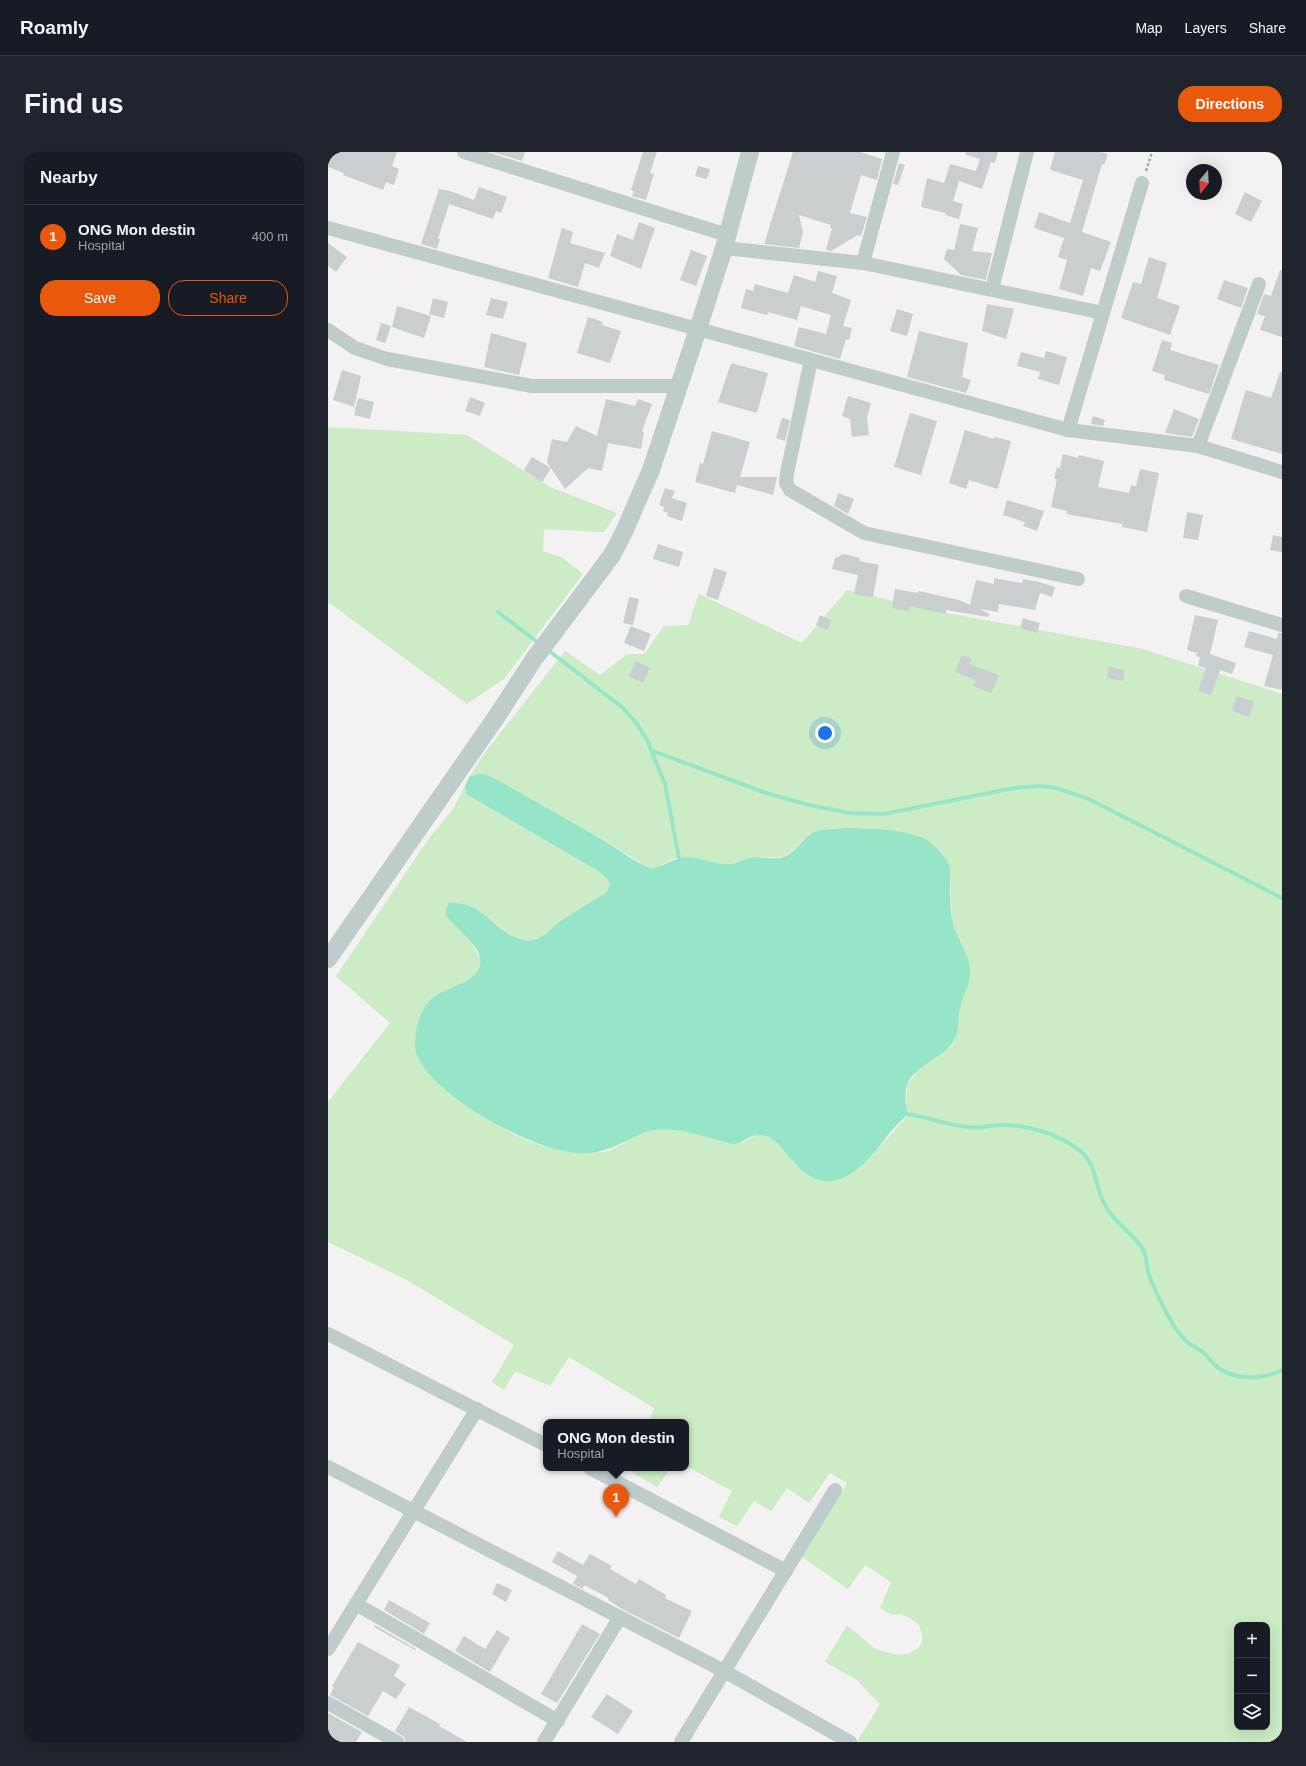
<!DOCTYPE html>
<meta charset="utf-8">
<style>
:root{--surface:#171b24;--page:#20242c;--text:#f1f3f6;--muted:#9ea1a6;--line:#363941;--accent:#ea580c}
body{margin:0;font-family:Arial,sans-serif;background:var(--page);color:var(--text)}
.controls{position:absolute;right:12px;bottom:12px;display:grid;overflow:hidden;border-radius:8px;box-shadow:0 4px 16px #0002}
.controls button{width:36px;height:36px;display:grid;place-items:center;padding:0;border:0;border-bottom:1px solid var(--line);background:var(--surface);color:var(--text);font:20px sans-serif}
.compass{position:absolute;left:858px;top:12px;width:36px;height:36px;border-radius:50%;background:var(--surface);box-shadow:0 4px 16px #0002;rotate:198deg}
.you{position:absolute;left:497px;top:581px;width:14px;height:14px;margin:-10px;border:3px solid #fff;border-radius:50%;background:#1a73e8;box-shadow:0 0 0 6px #1a73e833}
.badge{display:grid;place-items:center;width:26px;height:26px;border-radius:50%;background:var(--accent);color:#fff;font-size:13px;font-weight:700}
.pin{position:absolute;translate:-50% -33px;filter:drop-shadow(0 1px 2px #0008)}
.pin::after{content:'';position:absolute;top:21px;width:14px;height:12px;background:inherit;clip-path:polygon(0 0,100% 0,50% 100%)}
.popup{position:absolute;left:215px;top:1267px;width:146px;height:52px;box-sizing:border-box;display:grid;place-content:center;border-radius:8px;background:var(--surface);filter:drop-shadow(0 1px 3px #0005);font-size:13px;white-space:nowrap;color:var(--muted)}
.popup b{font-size:15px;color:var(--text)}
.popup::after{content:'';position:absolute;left:50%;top:100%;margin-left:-8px;border:8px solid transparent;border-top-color:var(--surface)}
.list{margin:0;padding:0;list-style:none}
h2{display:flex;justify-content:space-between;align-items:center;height:52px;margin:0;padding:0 16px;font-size:17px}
h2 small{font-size:13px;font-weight:400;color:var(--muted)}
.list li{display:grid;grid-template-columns:26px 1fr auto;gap:12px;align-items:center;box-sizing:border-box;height:64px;padding:0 16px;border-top:1px solid var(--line)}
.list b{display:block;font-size:15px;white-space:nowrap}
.list p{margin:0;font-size:13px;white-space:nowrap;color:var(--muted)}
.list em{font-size:13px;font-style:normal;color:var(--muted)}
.actions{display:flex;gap:8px;padding:12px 16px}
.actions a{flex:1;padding:9px 0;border:1px solid var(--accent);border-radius:16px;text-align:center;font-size:14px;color:var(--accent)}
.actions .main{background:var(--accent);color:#fff}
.icon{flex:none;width:22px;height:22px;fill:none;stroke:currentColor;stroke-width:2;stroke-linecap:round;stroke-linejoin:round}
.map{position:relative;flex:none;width:954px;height:1590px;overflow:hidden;border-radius:16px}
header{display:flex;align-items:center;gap:24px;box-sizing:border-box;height:56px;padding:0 20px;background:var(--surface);border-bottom:1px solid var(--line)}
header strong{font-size:19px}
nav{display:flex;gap:22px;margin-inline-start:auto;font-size:14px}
.intro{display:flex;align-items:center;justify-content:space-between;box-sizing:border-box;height:96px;padding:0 24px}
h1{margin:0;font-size:28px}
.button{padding:10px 18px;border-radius:16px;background:var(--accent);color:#fff;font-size:14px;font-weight:700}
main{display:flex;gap:24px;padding:0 24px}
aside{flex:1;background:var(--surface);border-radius:16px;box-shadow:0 4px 16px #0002}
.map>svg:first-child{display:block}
</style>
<header>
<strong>Roamly</strong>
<nav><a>Map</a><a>Layers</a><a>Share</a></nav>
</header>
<div class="intro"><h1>Find us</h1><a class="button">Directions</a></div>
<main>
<aside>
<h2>Nearby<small></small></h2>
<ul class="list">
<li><span class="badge">1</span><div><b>ONG Mon destin</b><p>Hospital</p></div><em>400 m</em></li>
</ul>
<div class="actions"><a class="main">Save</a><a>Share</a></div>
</aside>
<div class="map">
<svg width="954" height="1590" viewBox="0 0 954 1590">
<rect width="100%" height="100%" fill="#f3f1f2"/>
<g fill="#cbecc4" fill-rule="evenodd">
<path d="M0,275L139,283L222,335L289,361L276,380L216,377L215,399L235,406L255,422L176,527L139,552L0,450Z"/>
<path d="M519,438L603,458L815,497L954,542V1586L943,1590H529L552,1552L529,1528L497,1510L519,1473L547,1497L569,1503L579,1502L589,1497L594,1491V1483L591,1473L582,1466L572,1462L564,1463L552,1456L563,1430L537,1413L520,1437L474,1405L519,1331L502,1321L481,1351L459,1336L443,1359L426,1349L409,1374L391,1365L404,1339L358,1314V1270H327L322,1266L326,1256L241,1205L222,1234L187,1219L176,1238L164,1230L186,1193L79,1128L0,1090V950L62,871L8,824L99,689L125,657L137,634L138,642L270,719L279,727L282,733L280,740L229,772L214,784L205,788H194L186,785L142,754C143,766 141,780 144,791C145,797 151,801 152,808C156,825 129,834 116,839L148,960C168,972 190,987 213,993C225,996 239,996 252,997C259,998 269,1001 276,1000C290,997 305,983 319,979C328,977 340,978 350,978C370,978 392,994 411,991C421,990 425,981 436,983C460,987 467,1031 504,1028C529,1026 563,981 580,963L578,956L579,935L589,918L619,896L642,819L639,805L628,782L624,767L622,721L583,683L539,676H504L475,688L468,697L456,705H422L413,710L403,712L389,711L357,705L347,706L328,716L319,715L281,691L157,622H149L141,625L158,599L237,499L272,523L299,502H316L336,474L360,473L371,442L474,491ZM909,1473H939V1575H909Z"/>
<path d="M306,1316H343L329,1335L304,1320Z"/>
</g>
<path fill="#96e5c9" d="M149,622H157L171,629C208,650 244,670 280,691C292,698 308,711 320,715C333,719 344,705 357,705C372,705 387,713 403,712C411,711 418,706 425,705C434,705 447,708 456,705C470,700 475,683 490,679C512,673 577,676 597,687C604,691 619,706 621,713C623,717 622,723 622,728C622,741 622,755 624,767C627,785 641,800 642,818C643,831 634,844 632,856C629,866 632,876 627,886C612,916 566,911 580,962C572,970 563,978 557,987C540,1009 513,1042 482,1024C472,1019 465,1008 458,1001C451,992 443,982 431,983C422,983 415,991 406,992C375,986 354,973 321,979C315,980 309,984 304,986C285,995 271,1003 250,1001C205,999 111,947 90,906C85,896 87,881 90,871C93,862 96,854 103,847C119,833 163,830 150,800C145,789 127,774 118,764V757L121,751C128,751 135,751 142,754C161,762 182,793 205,788C215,786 223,776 230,771C246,760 263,750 279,740L282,733L279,727L270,719L138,642L137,634L141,625Z"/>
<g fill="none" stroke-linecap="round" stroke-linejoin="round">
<g stroke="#96e5c9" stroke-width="4">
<path d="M170,460L208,489"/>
<path d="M220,498L295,556L309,572L319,588L337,632L351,706"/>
<path d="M325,599L438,641L481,653L522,661L556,662L686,636L712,634L728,636L761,647L954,746"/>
<path d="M580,962C600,965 619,973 639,975C654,977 661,973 674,973C700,973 731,982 751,998C770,1013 766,1032 776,1051C785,1070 804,1080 815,1097C820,1106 818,1118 822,1126C830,1145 843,1175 858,1189C864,1194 872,1197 878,1203C881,1206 883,1209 886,1212C903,1229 934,1228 954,1218"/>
</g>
</g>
<g fill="#c9cfd0">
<path d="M0,0H69L64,14L71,17L66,33L58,30L55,38L15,23L16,21L0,15Z"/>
<path d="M164,0H197L194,9Z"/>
<path d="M315,0H329L322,21L326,22L318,48L304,44L306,39L303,38Z"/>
<path d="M465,0H532L554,7L549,28L533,23L522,61L539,65L533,84L530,83L503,99L498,98L504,76H502L503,73L471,63L475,80L471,96L436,92Z"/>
<path d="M638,0H670L667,11L663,10L654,37L631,29L625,49L635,52L631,67L617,63L618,61L593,55L599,26L616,31L622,12L648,19L652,7L638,3Z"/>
<path d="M727,0H772L780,2L776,13L774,12L754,80L783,90L772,119L763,116L755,144L731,137L739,108L730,105L736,86L706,76L711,60L742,71L755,28L722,18Z"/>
<path d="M571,11L577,13L570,33L565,32Z"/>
<path d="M370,14L382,17L379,27L367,24Z"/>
<path d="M151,35L179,45L173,61L168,59L165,67L121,52L110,87H112L109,97L93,92L111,37L122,39L146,48Z"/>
<path d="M917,40L934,49L923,70L907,62Z"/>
<path d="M311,70L327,76L313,117L282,104L289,82L305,88Z"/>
<path d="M632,72L650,76L644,99L664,101L658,128L633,123L616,107L619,97L626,98Z"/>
<path d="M234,76L245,80L242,91L277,101L271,116L257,111L250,135L220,126Z"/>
<path d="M0,91L19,105L8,120L0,114Z"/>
<path d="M363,98L379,104L368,134L352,128Z"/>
<path d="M821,105L839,111L829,146L852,154L842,183L793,166L805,130L813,132Z"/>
<path d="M952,118H954V185L932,178L937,164L929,162L936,142L943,144Z"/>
<path d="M490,119L509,124L504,141L523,148L515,174L524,176L521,188L518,187L512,207L466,194L471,175L498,182L503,163L473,154L469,168L440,160L439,163L413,156L418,137L425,139L427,132L460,141L466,123L487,130Z"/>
<path d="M896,128L920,136L913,156L889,147Z"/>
<path d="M105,146L120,150L116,166L101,162Z"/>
<path d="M163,146L180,150L175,167L158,163Z"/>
<path d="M659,152L686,157L678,187L654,179Z"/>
<path d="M69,154L103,164L96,186L64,175Z"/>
<path d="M569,157L585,162L579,184L562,179Z"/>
<path d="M260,165L275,170L274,173L293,179L282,211L249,201Z"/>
<path d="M53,171L63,174L57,191L48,188Z"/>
<path d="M591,179L640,191L634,225L643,228L638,241L579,225Z"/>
<path d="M163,181L199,191L191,223L156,215Z"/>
<path d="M834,188L844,191L842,198L891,213L881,242L836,228L837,223L824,219Z"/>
<path d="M718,199L739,205L731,233L710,227L712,220L689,214L693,200L716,206Z"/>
<path d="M403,211L440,221L429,261L390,250Z"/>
<path d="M14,218L33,224L26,255L5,248Z"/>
<path d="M952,220H954V302L903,287L918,238L943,246Z"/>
<path d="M520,244L543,251L539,266L541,283L524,285L522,267L514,264Z"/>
<path d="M142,245L157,251L152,264L137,259Z"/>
<path d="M30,246L46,250L42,267L26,263Z"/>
<path d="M278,247L307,254L310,247L324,252L314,279L316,280L313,297L280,291L274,319L260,316L237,337L219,310L224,287L239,290L248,274L269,284Z"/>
<path d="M846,257L871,267L864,285L837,281Z"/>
<path d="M582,261L609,269L593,323L566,315Z"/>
<path d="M765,264L777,268L775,274L763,272Z"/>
<path d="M454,266L462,268L457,289L448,286Z"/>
<path d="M637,278L666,287L667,285L683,289L670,337L641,328L638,337L621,331Z"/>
<path d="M384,279L422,290L412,325H449L445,343L409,333L407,341L367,330L372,311L375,312Z"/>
<path d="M735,302L750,306L751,303L776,309L770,335L801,341L803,333L808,334L812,317L831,321L819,380L794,375V372L738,362L739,359L723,355L729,327H726L729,315L732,316Z"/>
<path d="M204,305L223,316L214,330L196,318Z"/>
<path d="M337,336L347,339L344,346L359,351L354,369L339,364L340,361L335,359L336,355L331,353Z"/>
<path d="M510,341L526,347L520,362L506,354Z"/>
<path d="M679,348L716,359L709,379L695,374L697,370L675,363Z"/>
<path d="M859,360L875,363L870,388L855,386Z"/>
<path d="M945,383L954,385V400L942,398Z"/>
<path d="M330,392L355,400L351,415L325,407Z"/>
<path d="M516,402L532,406L531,409L551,413L545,445L526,442L530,423L504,417L507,406Z"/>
<path d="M386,416L399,420L390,448L378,444Z"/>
<path d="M666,426L693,431L695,430V427L711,430L727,435L724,445L712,441L707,458L671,452L670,460L651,457L662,462L660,465L618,458V462L582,454L581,459L564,456L567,437L590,441L591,439L631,448L642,453L648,428L666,432Z"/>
<path d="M301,445L311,447L305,473L295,471Z"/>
<path d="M492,463L503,468L499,478L488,473Z"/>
<path d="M867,463L890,468L882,502L908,511L904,522L892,518L883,543L870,539L878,516L870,514L872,505L868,504L869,501L859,498Z"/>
<path d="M695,466L712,471L709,481L692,476Z"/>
<path d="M303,474L323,482L316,499L296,491Z"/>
<path d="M921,479L949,487L950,481H954V538L936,534L945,503L916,495Z"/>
<path d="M634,503L644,507L641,512L671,523L663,541L645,534L648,528L627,520Z"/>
<path d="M308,509L322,516L315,531L301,524Z"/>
<path d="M781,515L797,518L795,529L779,526Z"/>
<path d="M909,544L926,550L921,565L904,559Z"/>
<path d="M230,1399L255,1413L262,1402L284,1414L282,1417L308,1432L311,1427L338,1443L337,1446L364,1459L351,1486L294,1457L280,1448L281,1446L256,1433L255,1437L245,1432L249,1424L224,1410Z"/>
<path d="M169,1431L184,1438L178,1450L164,1442Z"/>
<path d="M61,1448L102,1471L96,1482L56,1458Z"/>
<path d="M254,1472L272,1482L229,1551L213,1542Z"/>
<path d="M47,1473L88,1497L87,1498L46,1475Z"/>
<path d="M169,1478L182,1486L162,1520L127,1499L136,1484L157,1497Z"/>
<path d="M30,1490L72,1513L66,1524L78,1532L68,1547L55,1539L40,1564L2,1543L6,1535L4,1534Z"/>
<path d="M279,1542L305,1559L290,1582L263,1565Z"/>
<path d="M81,1555L112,1572L111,1574L139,1590H77L76,1585L67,1579Z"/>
<path d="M0,1561L34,1580L28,1590H0Z"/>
</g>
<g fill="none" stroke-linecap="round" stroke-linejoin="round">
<path stroke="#83c77f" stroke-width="2.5" stroke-dasharray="3 2" stroke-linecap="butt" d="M818,19L824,0"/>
<g stroke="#becccb" stroke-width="14">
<path d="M136,0L399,83"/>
<path d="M0,76L740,278L870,294L954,320"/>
<path d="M396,96L535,111L775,161"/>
<path d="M535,111L565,0"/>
<path d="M664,137L699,0"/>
<path d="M0,178L27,196L59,207L204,234H350"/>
<path d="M483,208L459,321L458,331L462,338L536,381L750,427"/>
<path d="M740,278L814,31"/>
<path d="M870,294L931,132"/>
<path d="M858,444L954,473"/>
<path d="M0,1182L218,1293"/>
<path d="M0,1315L396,1519L522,1590"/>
<path d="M262,1316L458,1419"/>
<path d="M28,1452L230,1569"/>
<path d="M0,1497L149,1257"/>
<path d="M0,1551L69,1590"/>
<path d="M216,1590L292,1465"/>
<path d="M353,1590L507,1338"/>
</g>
<path stroke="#becccb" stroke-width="18" d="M0,807L169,564L206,507L284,403L295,382L323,318L370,177L396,96L422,0"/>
</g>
</svg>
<div class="controls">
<button>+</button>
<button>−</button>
<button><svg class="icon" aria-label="layers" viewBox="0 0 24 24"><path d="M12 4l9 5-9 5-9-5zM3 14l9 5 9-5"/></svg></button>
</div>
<svg class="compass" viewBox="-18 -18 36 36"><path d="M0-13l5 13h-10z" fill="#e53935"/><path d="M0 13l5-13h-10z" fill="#9ea1a6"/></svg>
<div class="you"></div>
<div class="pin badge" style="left:288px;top:1365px">1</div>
<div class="popup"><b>ONG Mon destin</b>Hospital</div>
</div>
</main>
